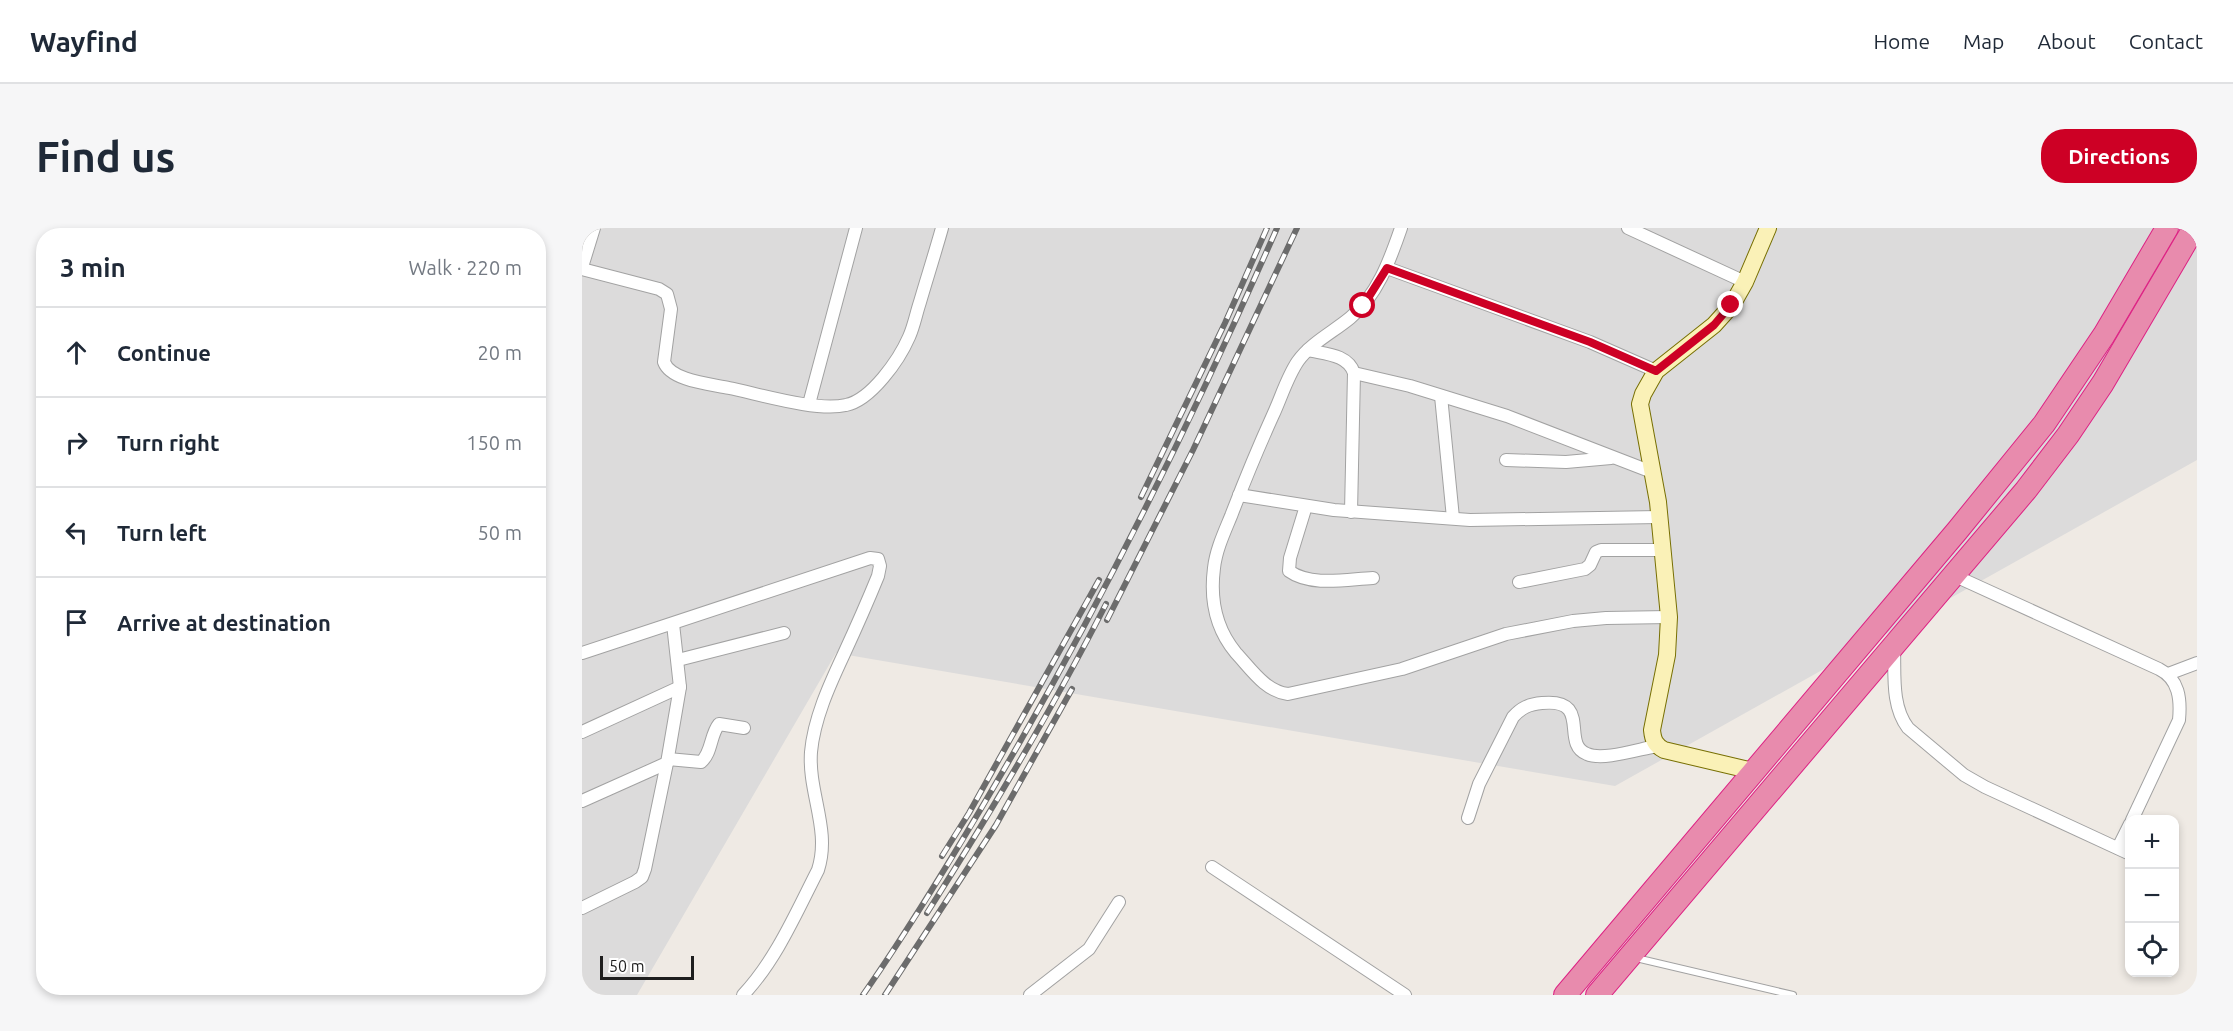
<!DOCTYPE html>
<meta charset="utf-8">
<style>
:root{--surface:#fff;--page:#f6f6f7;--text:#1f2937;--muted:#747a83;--line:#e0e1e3;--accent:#cd0025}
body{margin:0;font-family:Ubuntu,sans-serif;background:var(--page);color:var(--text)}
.controls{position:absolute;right:18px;bottom:18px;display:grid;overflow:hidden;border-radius:12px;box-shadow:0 3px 9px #0003}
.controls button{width:54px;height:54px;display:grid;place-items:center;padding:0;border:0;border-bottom:2px solid var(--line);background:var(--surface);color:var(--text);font:30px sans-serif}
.scale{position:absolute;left:18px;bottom:15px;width:94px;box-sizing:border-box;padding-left:6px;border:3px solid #1e1e1e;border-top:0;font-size:16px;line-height:21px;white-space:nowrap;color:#1e1e1e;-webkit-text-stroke:4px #fff;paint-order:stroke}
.stop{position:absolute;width:18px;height:18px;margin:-14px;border:4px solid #cd0025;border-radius:50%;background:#fff}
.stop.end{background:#cd0025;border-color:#fff;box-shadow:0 2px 6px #0008}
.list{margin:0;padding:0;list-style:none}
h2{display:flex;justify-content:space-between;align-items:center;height:78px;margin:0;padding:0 24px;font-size:26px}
h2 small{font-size:20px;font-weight:400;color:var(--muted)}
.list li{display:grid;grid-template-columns:39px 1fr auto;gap:18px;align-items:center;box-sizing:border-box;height:90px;padding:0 24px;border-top:2px solid var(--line)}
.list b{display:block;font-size:22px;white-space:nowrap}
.list em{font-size:20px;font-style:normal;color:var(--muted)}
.icon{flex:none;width:33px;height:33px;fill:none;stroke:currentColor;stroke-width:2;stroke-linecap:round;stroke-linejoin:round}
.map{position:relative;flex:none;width:1615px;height:767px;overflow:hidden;border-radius:24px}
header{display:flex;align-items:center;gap:36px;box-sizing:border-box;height:84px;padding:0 30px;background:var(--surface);border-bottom:2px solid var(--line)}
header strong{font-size:28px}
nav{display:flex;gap:33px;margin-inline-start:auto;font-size:21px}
.intro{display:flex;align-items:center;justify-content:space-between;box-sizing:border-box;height:144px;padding:0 36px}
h1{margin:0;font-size:42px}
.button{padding:15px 27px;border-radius:24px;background:var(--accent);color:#fff;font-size:21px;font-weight:700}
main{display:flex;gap:36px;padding:0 36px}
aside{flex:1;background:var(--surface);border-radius:24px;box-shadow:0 3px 9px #0003}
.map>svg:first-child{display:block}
</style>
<header>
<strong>Wayfind</strong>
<nav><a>Home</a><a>Map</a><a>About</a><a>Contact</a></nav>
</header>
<div class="intro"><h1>Find us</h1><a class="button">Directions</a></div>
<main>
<aside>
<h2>3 min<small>Walk · 220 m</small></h2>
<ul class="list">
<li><svg class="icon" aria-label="ahead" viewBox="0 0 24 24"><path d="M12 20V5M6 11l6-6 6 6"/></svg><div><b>Continue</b></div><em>20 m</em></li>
<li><svg class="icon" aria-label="right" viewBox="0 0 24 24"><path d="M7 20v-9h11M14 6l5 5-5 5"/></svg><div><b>Turn right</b></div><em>150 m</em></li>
<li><svg class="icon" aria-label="left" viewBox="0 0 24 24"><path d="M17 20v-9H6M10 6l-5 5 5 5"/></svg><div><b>Turn left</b></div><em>50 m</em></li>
<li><svg class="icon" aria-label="arrive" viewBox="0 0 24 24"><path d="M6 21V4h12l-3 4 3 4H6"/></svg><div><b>Arrive at destination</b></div></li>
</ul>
</aside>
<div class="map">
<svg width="1615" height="767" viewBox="0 0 1615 767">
<rect width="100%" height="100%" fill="#efeae4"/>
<path fill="#dcdbdb" d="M0,0H1615V232L1033,558L254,425L55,767H0Z"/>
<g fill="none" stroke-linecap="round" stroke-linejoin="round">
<defs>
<path id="lane" d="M1054,730L1211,767"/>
<g id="street">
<path d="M819,0C808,32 795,68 768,90C751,104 729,115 716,133C705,149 699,170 691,187C676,220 662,254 649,288C642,305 634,322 632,340C628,371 633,400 654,425C669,441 683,463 706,466L820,441L924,406L991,393L1024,390L1087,389"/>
<path d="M1046,0L1163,54"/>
<path d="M0,39L12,0"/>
<path d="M805,40L1008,114L1074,143"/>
<path d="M0,41L77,61L85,66L89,81L82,134C89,153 129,156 147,160C177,166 235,184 264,177C289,172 317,132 327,109C332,98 334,86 338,74C345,50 353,25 360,0"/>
<path d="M726,122C742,126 766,126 772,145L769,284"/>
<path d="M772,145L828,158L925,188L1070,244"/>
<path d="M859,168L871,290"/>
<path d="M227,176L274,0"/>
<path d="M924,232L984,234L1029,230"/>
<path d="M657,267L752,282L888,292L1077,289"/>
<path d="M724,278L708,330L707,343C729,359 766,351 791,350"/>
<path d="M1371,347L1577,441C1597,451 1599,471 1597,492L1550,592"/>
<path d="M937,354L1003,341L1008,337L1014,324L1019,322H1080"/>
<path d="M1312,419C1313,446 1309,478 1326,500L1382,547L1403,559L1548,626"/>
<path d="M0,425L288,330L296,331L298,338L296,348C285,375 273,402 261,428C247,458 232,491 229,524C226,565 249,602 236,642C214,685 194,732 161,767"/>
<path d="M96,432L202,405"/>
<path d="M1586,446L1615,435"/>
<path d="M0,504L98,459"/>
<path d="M86,531L119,534C130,525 128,507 137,496L162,500"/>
<path d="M0,573L85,535"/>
<path d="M886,590L897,556L931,489C939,480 947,476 960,475C1011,470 978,516 1005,526C1021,533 1057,521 1075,518"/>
<path d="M1536,620L1548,596"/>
<path d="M630,639L823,767"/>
<path d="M0,680L53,654L60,649L63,641L85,535L98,459L91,396"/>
<path d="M448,767L507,721L537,674"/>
</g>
<path id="secondary" d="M1171,543L1082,522C1073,517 1071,512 1070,502L1085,427L1087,389L1076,274L1058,176L1061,166L1074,143L1132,97L1150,77L1163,54L1186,0"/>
<g id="highway">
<path d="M983,767L1375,303L1462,196L1522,107L1585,0"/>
<path d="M1015,767L1444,262L1486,207L1521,155L1612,0"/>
</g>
</defs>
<use href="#lane" stroke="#a2a2a2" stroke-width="8"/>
<use href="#street" stroke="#a2a2a2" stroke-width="14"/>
<use href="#secondary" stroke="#776f03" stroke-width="18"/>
<use href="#highway" stroke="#dd2284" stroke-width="24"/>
<use href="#lane" stroke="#fff" stroke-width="6"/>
<use href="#street" stroke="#fff" stroke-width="12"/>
<use href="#secondary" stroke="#faf1b7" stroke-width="16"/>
<use href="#highway" stroke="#e88bad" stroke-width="22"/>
<defs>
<g id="rail">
<path d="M559,269L643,95L685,0"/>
<path d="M525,392L611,222L715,0"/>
<path d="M360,628L387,585L517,352"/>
<path d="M345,685C409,584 470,482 524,376"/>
<path d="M281,767C338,685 389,599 439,512C534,346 618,175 695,0"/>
<path d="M303,767L414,597L490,461"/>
</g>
</defs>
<use href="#rail" stroke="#6c6c6c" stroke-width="6"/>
<use href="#rail" stroke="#fff" stroke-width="4" stroke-dasharray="11" stroke-linecap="butt"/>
</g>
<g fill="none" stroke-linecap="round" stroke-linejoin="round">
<path stroke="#cd0025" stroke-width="8" d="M781,78L805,40L1008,114L1074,143L1132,97L1149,77"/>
</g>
</svg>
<div class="controls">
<button>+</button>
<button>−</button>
<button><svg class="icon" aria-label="locate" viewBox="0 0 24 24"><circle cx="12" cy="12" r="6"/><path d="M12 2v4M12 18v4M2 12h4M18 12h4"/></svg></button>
</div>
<div class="scale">50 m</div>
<div class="stop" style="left:781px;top:78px"></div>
<div class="stop end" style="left:1149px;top:77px"></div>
</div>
</main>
